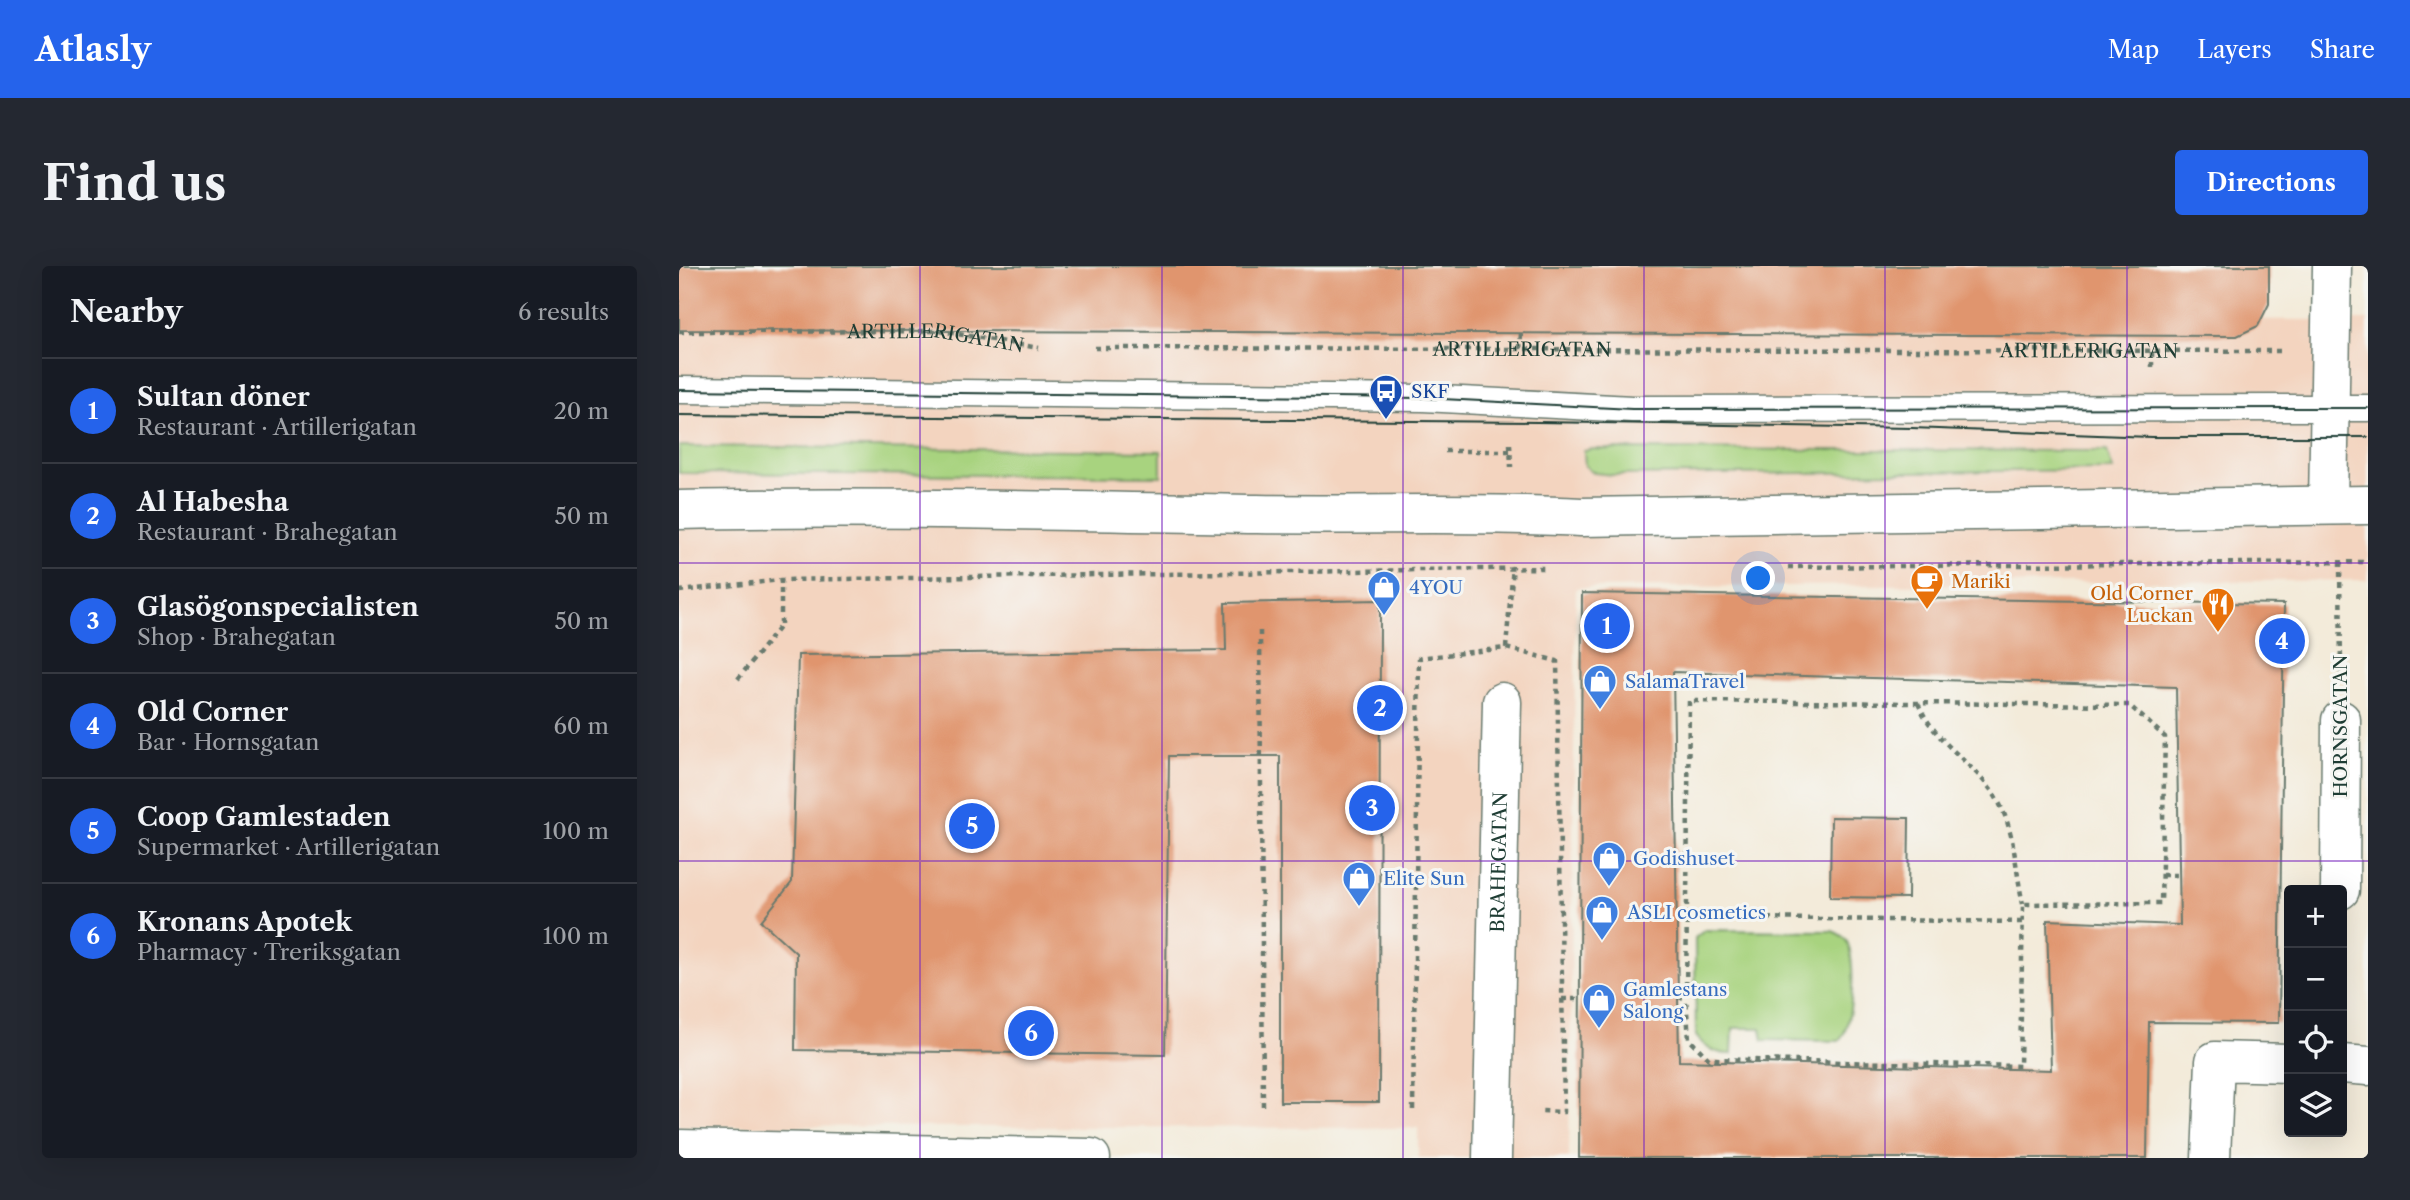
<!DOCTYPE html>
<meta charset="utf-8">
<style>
:root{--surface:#171b24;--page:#242831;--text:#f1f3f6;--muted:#9ea1a6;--line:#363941;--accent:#2563eb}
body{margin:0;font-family:"Libre Caslon Text",serif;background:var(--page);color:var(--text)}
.controls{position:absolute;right:21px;bottom:21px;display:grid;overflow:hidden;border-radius:7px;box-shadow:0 7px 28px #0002}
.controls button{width:63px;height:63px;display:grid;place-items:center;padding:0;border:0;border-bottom:2px solid var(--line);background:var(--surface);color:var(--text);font:35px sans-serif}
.you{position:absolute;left:1080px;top:313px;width:24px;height:24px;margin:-18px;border:5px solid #fff;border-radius:50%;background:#1a73e8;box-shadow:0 0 0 10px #1a73e833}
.badge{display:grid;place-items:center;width:46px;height:46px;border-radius:50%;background:var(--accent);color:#fff;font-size:23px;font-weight:700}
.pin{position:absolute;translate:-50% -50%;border:4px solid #fff;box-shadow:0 2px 7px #0006}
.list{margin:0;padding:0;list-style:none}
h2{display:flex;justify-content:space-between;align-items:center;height:91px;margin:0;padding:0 28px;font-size:30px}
h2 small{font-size:23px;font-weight:400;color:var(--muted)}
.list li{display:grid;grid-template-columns:46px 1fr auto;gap:21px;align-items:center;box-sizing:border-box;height:105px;padding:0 28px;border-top:2px solid var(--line)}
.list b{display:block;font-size:26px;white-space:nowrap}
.list p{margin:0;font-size:23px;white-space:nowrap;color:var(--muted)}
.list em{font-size:23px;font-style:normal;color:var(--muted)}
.icon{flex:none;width:38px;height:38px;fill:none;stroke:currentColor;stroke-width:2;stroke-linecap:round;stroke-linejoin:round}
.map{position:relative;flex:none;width:1689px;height:892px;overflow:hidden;border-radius:7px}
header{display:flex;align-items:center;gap:42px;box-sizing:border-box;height:98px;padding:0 35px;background:var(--accent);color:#fff}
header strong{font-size:33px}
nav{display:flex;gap:38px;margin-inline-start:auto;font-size:24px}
.intro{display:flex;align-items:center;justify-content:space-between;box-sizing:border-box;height:168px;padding:0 42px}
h1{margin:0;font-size:49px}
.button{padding:18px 32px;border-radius:7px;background:var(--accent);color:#fff;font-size:24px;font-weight:700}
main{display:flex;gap:42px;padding:0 42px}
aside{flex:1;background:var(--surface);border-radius:7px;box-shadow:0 7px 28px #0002}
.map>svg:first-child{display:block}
</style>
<header>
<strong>Atlasly</strong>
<nav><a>Map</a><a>Layers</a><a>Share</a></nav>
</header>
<div class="intro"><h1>Find us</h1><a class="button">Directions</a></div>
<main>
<aside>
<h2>Nearby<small>6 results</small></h2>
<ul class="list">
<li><span class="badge">1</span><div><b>Sultan döner</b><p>Restaurant · Artillerigatan</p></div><em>20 m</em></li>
<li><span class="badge">2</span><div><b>Al Habesha</b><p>Restaurant · Brahegatan</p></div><em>50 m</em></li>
<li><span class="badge">3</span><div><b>Glasögonspecialisten</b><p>Shop · Brahegatan</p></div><em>50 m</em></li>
<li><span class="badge">4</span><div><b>Old Corner</b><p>Bar · Hornsgatan</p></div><em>60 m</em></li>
<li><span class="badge">5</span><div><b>Coop Gamlestaden</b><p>Supermarket · Artillerigatan</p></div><em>100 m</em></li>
<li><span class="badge">6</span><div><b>Kronans Apotek</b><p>Pharmacy · Treriksgatan</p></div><em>100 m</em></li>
</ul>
</aside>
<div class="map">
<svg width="1689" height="892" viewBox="0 0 1689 892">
<rect width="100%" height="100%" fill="#f6f6f2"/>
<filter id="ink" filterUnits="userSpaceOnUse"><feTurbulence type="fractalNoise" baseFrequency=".0143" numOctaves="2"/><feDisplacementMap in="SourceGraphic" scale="14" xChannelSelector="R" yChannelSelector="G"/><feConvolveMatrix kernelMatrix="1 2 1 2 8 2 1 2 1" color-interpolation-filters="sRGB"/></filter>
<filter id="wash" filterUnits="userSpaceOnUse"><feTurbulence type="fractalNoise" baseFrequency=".00686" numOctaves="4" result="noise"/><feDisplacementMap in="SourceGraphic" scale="28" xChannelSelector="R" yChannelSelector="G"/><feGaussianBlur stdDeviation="1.57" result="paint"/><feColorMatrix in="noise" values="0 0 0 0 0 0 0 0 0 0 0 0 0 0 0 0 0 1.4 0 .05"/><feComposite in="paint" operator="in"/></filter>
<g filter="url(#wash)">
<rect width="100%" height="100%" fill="#f3ebda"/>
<path fill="#f3d4bf" d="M0,50L1689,54V314L897,322L890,892H739V862L0,860Z"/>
<g fill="#a8d37f" stroke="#64885a" stroke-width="2">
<path d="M0,180L482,185V210L0,207Z"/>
<path d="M914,183L1428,185L1434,204L933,209L916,207L906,200L905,185Z"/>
<path d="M1026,664L1153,665C1159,667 1163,669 1167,674C1178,691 1174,762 1160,775L1084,774L1082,762H1054L1053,788C1037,788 1027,783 1017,770L1016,678V672Z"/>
</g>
<g id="blocks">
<g fill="#e0956e" fill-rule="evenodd">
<path d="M0,0H1590V38L1579,60L1558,70L0,64Z"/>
<path d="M903,327L1605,338L1600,757L1470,756L1468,892H900ZM994,406L1497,421L1501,659L1368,654L1372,804L1000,795Z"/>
<path d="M701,334L700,836H601V490H490L486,789L116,784L117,687L82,655L113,616L119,389L547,384L546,337Z"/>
<path d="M1152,551L1230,552L1229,632L1151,631Z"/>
</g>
</g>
</g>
<g filter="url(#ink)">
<use href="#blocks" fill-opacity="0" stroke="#697a6e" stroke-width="2"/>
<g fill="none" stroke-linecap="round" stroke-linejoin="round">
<defs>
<path id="service" d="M0,124L744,132L953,143L1689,142"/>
<g id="minor">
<path d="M1649,239L1653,0"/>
<path d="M1661,624L1662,454"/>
<path d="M1663,798L1689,800"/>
<path d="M0,883L412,892"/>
<path id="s3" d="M813,892L823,436"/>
<path d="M1532,892L1536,795L1610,797"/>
</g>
<path id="secondary" d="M0,244C193,240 385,245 578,248C686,250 794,245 902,251L1689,239"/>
</defs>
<use href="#service" stroke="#697a6e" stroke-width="29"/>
<use href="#minor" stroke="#697a6e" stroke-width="41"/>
<use href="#secondary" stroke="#697a6e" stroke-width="41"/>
<g stroke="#697a6e" stroke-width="4.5" stroke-dasharray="5 5" stroke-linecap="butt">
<path id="s1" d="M0,66L261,65L360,82"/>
<path id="s2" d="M416,82L1604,85"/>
<path d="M841,83L842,67"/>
<path d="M1473,101V85"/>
<path d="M831,178L832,201"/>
<path d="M766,185H831"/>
<path d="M1661,296L1662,408"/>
<path d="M1109,301L1689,296"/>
<path d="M0,325L102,314L866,302"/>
<path d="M581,365L584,844"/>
<path d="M827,382L834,300"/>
<path d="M59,413L102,359V314"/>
<path d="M1239,437C1255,475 1288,492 1312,524C1337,558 1335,599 1344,638"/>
<path d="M1483,609H1500"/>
<path d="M1008,651L1343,656"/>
<path d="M999,731L1007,732L1010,435L1450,439L1486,471L1482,637L1344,638L1341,800L1030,793L1010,773L1007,732"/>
<path d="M883,733H901"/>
<path d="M734,844L740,392L827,382L878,395L885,846L861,845"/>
</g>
<use href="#service" stroke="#fff" stroke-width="26"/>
<use href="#minor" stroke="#fff" stroke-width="38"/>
<use href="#secondary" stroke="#fff" stroke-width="38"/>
<g stroke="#1f3d34" stroke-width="2">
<path d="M0,124L744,132L953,143L1689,142"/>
<path d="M0,149L859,156L1233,162L1472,171H1689"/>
</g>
</g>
</g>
<path fill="none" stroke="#7b2cbf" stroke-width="2" stroke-opacity="0.55" d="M241,0V892M483,0V892M724,0V892M965,0V892M1206,0V892M1448,0V892M0,297H1689M0,595H1689"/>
<defs>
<symbol id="bus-pin" viewBox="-11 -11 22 30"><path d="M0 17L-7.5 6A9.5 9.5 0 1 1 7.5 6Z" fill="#1a4fb4" stroke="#f6f6f2"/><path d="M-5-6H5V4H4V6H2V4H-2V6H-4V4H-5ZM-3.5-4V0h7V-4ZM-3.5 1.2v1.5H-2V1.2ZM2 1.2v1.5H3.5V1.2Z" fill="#fff"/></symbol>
<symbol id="cafe-pin" viewBox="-11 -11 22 30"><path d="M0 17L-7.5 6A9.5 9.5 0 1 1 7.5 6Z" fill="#e8710a" stroke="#f6f6f2"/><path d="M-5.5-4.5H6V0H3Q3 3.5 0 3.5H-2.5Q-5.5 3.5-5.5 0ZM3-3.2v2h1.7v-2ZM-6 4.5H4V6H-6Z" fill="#fff"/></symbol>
<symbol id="shop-pin" viewBox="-11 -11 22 30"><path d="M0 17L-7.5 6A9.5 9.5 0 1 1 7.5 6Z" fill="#3f7fe0" stroke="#f6f6f2"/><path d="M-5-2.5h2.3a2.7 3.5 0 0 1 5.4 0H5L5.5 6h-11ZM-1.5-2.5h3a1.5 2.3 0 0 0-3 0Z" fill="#fff"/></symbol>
<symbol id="restaurant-pin" viewBox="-11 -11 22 30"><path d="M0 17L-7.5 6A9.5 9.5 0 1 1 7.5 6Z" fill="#e8710a" stroke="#f6f6f2"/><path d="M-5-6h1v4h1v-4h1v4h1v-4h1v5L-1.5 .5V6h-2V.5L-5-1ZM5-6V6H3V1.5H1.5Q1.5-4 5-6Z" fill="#fff"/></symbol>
</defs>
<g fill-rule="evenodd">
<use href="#bus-pin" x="688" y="106" width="38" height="52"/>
<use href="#cafe-pin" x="1229" y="296" width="38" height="52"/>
<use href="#shop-pin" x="686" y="302" width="38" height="52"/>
<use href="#restaurant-pin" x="1520" y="319" width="38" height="52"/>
<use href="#shop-pin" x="902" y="396" width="38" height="52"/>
<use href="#shop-pin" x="911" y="573" width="38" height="52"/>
<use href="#shop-pin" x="661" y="593" width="38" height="52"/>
<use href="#shop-pin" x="904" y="627" width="38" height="52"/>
<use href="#shop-pin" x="901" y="715" width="38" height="52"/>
</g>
<g text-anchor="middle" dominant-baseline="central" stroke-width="6" stroke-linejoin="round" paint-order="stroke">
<g font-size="19" fill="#1f3d34" stroke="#f6f6f2">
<text stroke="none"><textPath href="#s1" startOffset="257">ARTILLERIGATAN</textPath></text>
<text stroke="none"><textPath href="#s2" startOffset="427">ARTILLERIGATAN</textPath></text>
<text stroke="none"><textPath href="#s2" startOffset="994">ARTILLERIGATAN</textPath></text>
<text transform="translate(1661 460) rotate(-90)">HORNSGATAN</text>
<text stroke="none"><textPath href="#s3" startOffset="296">BRAHEGATAN</textPath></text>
</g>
<g font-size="19" fill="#164399" stroke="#f6f6f2" text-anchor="start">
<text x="732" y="125">SKF</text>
</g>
<g font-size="19" fill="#c56008" stroke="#f6f6f2" text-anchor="start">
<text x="1272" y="315">Mariki</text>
<text x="1514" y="327" text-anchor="end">Old Corner<tspan x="1514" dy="22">Luckan</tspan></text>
</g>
<g font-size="19" fill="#366cbe" stroke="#f6f6f2" text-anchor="start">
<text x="730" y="321">4YOU</text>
<text x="946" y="415">SalamaTravel</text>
<text x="954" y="592">Godishuset</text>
<text x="704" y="612">Elite Sun</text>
<text x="948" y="646">ASLI cosmetics</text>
<text x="944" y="723">Gamlestans<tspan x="944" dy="22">Salong</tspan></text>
</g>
</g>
</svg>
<div class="controls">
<button>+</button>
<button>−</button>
<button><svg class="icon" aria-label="locate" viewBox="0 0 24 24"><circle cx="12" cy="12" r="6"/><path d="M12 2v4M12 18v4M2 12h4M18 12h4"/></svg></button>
<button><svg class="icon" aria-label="layers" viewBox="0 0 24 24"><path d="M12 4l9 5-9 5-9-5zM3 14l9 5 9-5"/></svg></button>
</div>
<div class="you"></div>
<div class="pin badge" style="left:928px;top:360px">1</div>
<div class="pin badge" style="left:701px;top:442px">2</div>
<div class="pin badge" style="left:693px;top:542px">3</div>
<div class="pin badge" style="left:1603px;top:375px">4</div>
<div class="pin badge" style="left:293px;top:560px">5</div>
<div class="pin badge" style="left:352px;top:767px">6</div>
</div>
</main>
